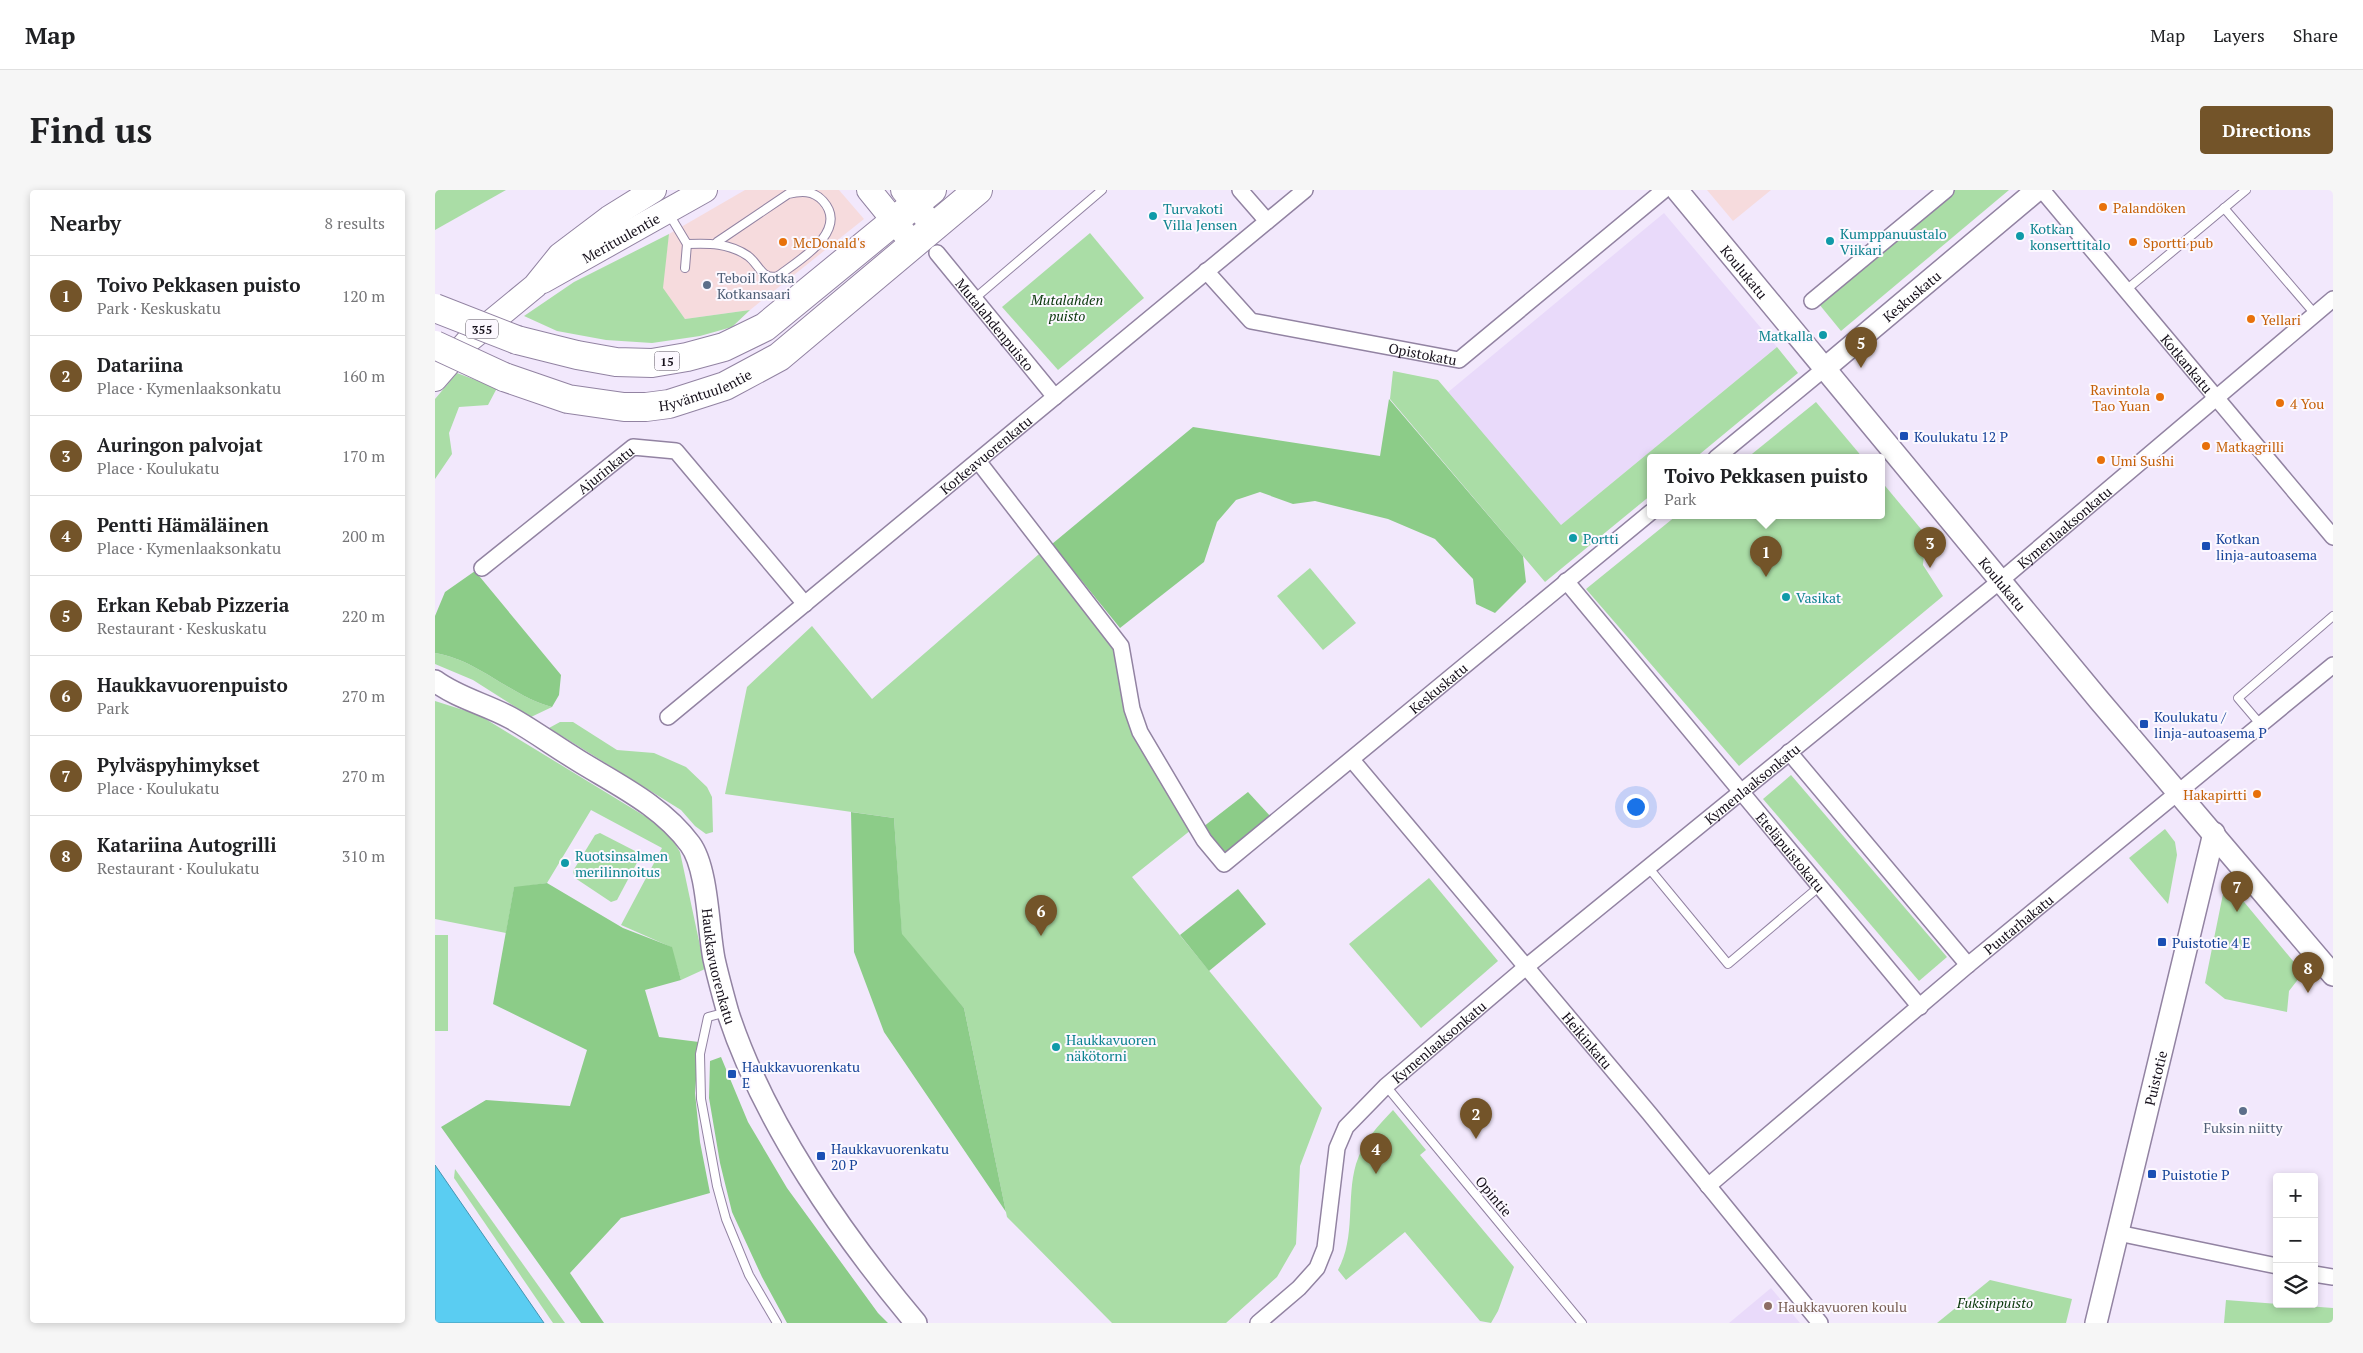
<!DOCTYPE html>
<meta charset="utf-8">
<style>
:root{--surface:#fff;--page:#f6f6f6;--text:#202124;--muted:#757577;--line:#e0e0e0;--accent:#735429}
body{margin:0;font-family:"PT Serif",serif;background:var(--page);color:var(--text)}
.controls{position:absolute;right:15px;bottom:15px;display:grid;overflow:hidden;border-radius:5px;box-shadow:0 2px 8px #0003}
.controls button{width:45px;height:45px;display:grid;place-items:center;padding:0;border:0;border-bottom:1px solid var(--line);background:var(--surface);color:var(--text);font:25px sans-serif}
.you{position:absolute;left:1200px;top:616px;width:18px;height:18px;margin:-12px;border:4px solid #fff;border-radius:50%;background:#1a73e8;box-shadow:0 0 0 8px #1a73e833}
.badge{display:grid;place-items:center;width:32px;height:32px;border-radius:50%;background:var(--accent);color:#fff;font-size:16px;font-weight:700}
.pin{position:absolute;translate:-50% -41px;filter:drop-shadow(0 1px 2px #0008)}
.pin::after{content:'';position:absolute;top:26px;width:18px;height:15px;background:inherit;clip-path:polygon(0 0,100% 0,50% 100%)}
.popup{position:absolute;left:1212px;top:264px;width:238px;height:65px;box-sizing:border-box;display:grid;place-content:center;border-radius:5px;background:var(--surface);filter:drop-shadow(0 1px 4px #0005);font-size:16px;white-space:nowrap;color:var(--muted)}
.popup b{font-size:19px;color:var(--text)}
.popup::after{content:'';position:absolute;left:50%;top:100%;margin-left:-10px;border:10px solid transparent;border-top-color:var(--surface)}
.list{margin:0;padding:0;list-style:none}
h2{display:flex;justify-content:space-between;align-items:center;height:65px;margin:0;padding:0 20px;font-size:21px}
h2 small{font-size:16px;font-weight:400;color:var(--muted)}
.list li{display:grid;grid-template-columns:32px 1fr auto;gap:15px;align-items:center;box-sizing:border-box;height:80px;padding:0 20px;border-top:1px solid var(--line)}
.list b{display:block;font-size:19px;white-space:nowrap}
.list p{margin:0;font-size:16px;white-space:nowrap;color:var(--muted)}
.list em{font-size:16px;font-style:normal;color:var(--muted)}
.icon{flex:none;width:28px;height:28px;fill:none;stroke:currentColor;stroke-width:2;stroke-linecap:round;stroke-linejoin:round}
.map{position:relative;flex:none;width:1898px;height:1133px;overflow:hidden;border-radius:5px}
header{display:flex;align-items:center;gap:30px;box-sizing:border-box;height:70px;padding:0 25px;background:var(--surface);border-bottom:1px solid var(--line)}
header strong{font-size:24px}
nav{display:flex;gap:28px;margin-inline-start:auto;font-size:18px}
.intro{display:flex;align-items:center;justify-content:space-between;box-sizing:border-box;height:120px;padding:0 30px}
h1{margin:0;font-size:35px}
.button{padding:12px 22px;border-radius:5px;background:var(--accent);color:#fff;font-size:18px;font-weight:700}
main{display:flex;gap:30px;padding:0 30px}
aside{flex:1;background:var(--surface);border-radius:5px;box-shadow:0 2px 8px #0003}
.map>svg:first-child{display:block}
</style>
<header>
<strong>Map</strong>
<nav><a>Map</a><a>Layers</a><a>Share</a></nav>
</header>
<div class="intro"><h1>Find us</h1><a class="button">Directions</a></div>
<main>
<aside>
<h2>Nearby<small>8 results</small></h2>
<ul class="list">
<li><span class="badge">1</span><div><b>Toivo Pekkasen puisto</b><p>Park · Keskuskatu</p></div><em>120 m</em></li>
<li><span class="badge">2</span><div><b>Datariina</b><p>Place · Kymenlaaksonkatu</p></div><em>160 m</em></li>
<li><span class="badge">3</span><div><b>Auringon palvojat</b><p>Place · Koulukatu</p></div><em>170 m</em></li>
<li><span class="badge">4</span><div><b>Pentti Hämäläinen</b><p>Place · Kymenlaaksonkatu</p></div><em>200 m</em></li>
<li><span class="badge">5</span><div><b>Erkan Kebab Pizzeria</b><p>Restaurant · Keskuskatu</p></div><em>220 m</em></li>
<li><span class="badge">6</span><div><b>Haukkavuorenpuisto</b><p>Park</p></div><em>270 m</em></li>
<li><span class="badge">7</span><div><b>Pylväspyhimykset</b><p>Place · Koulukatu</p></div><em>270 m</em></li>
<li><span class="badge">8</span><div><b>Katariina Autogrilli</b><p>Restaurant · Koulukatu</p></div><em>310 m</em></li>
</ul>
</aside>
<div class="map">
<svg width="1898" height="1133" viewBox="0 0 1898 1133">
<rect width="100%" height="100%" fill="#f2e8fc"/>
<g fill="#f6dbdd">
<path d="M310,0H404L429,29L315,120L250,129L227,98L234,44Z"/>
<path d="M1272,0H1336L1298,31Z"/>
</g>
<g fill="#e9dafa">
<path d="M1229,23L1342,157L1126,335L1012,203Z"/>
<path d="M1336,1098L1365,1133H1294Z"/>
</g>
<g fill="#aadda6">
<path d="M0,0H71L0,40Z"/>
<path d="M1520,0H1574L1406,141L1384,114Z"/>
<path d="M655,43L709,108L623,180L567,117Z"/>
<path d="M234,44L228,98L250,129L315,120L297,137L265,146L217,153L171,150L122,141L89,126L139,92Z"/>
<path d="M1342,157L1363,183L1260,268H1216V305L1110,392L955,209L958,181L1003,190L1126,335Z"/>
<path d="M22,183L62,198L53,215L24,217L14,243L17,264L0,289V209Z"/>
<path d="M1381,212L1428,268H1312Z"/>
<path d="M1446,291L1491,345L1488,375L1508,406L1304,576L1151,399L1241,326H1446Z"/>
<path d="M611,358L686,456L705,542L761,636L697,687L887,918L865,976L861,1054L842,1087L791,1133H677L572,1027L529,818L467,748L459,628L290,604L312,497L377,436L437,509Z"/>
<path d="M875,378L921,433L888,460L842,406Z"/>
<path d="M0,463C44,470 75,506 117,517L96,527L38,490L0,474Z"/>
<path d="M0,511L44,525L231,639L245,662L270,779L246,790L236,757L186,735L227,658L156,620L112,693L79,698L71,743L0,729Z"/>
<path d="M125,532H138L182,560L219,563L251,577L272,597L277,607L278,642L271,644L260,636L246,620L114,538Z"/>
<path d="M1356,585L1512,767L1484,791L1328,609Z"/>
<path d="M1730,639L1740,652L1742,665L1733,714L1694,668Z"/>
<path d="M165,643L202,662L205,667L182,710L176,712L140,688L138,681L160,645Z"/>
<path d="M994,688L1063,771L986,838L914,754Z"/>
<path d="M1800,701L1868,783L1854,801L1852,822L1790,809L1770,793L1788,704Z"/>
<rect x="0" y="745" width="13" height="96"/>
<path d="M958,920L991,960L985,965L1079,1077L1063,1121L1056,1133L1045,1131L970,1042L911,1090L903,1080C921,1047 911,1008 921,974C928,951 943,936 958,920Z"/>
<path d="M20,979L130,1133H118L19,988Z"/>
<path d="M1555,1090L1637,1109L1631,1133H1502Z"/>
<path d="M1791,1110L1898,1118V1133H1789Z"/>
</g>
<g fill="#8ccc88">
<path d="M954,209L1088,366L1091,392L1060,423L1041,414L1038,389L1000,349L953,329L880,311L858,314L825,302L801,310L782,332L769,372L685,438L617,354L758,237L945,266Z"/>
<path d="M40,381L126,485L124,505L117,517C75,506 44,470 0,463V426L10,402Z"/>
<path d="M813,602L836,627L792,665L768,637Z"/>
<path d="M416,622L459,628L467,744L529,818L571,1022L449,842L419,762Z"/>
<path d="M112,693L188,738L237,757L246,790L210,800L224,847L264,852L260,903L265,952L275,1003L186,1028L135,1083L169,1133H146L6,937L51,910L135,916L152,860L58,814L79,697Z"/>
<path d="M803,699L831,734L774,781L745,745Z"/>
<path d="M286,867L313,932L352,998L443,1123L453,1133H352L327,1087L297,1022L285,973L274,908L275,871Z"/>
</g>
<path fill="#5acdf2" stroke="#4594b1" d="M0,975L109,1133H0Z"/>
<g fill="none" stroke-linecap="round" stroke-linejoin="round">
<defs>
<g id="lane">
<path d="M1789,18L1880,124"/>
<path d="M234,24L252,54C274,53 294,53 313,66C324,74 327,91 343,86C363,71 415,41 388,11C378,0 366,1 353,4L282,52"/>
<path d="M250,78L252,54"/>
<path d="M1691,100L1811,0"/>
<path d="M539,109L667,0"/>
<path d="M1826,535L1803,508L1898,426"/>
<path d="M1213,677L1293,774L1385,696"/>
<path d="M292,822L273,827L265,864L266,909L282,996L291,1029L314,1085L342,1133"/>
<path d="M951,896L1147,1133"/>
</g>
<g id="street">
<path d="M805,0L832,31"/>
<path id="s1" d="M1607,0L1898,347"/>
<path id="s2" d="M502,63L620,207"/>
<path id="s3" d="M771,81L816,131L1024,170L1229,0"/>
<path d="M1377,111L1511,0"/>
<path d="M1281,268L1389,179"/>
<path id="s4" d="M543,271L686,456L697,519L705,542L769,650L789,674L1216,322"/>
<path id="s5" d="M47,378L198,257L241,261L370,414"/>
<path id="s6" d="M1131,391L1485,817"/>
<path id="s7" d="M233,527L870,0"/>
<path d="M1354,562L1533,775"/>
<path id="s8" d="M917,570L1214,923L1385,1133"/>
<path id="s9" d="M1273,996L1533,775L1898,475"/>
<path d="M1683,1043L1842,1076"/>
<path d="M1879,1084L1898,1087"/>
<path id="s10" d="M823,1133L864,1098L882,1078L890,1058L902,958L911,937L951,896L1091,777L1565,391L1898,109"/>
</g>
<g id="secondary">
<path id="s11" d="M1242,0L1664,510L1898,785"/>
<path id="s12" d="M1389,179L1602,0"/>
<path id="s13" d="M0,491C23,508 50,514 76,528C99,541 121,557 144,571C183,595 227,616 255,654C273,678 273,739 279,769C283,787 288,805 293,823C329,933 407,1045 481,1133"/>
<path id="s14" d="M1661,1133L1779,643"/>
</g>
<g id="primary">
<path d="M434,0L478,54"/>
<path d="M468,0L499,37"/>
<path id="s15" d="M108,91L270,0"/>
<path d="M0,189L33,151L100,96L125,65L174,28L219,0"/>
</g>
<g id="highway">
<path d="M82,150L142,165L181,172L217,173L252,167L289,157L330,137L497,0"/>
<path id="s16" d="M69,187L133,209L189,217H211L234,214L290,196L344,167L543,0"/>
</g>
</defs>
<use href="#lane" stroke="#9283a2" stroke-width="10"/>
<use href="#street" stroke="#9283a2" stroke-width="18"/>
<use href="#secondary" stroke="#9283a2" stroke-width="24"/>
<use href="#primary" stroke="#9283a2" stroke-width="26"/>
<use href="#highway" stroke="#9283a2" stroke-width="30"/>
<use href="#lane" stroke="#fff" stroke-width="8"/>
<use href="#street" stroke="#fff" stroke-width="15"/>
<use href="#secondary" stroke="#fff" stroke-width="21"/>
<use href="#primary" stroke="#fff" stroke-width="24"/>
<use href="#highway" stroke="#fff" stroke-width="28"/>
<defs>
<g id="highway-bridge">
<path d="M0,118L82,150"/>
<path d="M0,155L69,187"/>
</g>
</defs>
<use href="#highway-bridge" stroke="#9283a2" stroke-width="30" stroke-linecap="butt"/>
<use href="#highway-bridge" stroke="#fff" stroke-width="28"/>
</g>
<g fill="#e8710a" stroke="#fcf8ff" stroke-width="2">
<circle cx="1668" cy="17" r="5"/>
<circle cx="348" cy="52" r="5"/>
<circle cx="1698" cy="52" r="5"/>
<circle cx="1816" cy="129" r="5"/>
<circle cx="1725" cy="207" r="5"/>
<circle cx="1845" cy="213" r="5"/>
<circle cx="1771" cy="256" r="5"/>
<circle cx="1666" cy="270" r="5"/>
<circle cx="1822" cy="604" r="5"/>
</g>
<g fill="#0f9aa8" stroke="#fcf8ff" stroke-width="2">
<circle cx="718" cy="26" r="5"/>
<circle cx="1585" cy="46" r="5"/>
<circle cx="1395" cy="51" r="5"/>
<circle cx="1388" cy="145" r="5"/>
<circle cx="1138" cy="348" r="5"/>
<circle cx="1351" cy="407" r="5"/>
<circle cx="130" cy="673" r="5"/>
<circle cx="621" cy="857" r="5"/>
</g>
<g fill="#5c6f8a" stroke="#fcf8ff" stroke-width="2">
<circle cx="272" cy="95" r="5"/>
<circle cx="1808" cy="921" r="5"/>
</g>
<g fill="#1a4fb4" stroke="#fcf8ff" stroke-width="2">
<rect x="1464" y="241" width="10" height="10" rx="2.5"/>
<rect x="1766" y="351" width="10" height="10" rx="2.5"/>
<rect x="1704" y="529" width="10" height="10" rx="2.5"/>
<rect x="1722" y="747" width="10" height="10" rx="2.5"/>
<rect x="292" y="879" width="10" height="10" rx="2.5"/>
<rect x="381" y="961" width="10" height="10" rx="2.5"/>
<rect x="1712" y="979" width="10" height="10" rx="2.5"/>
</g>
<circle fill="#8d6e63" stroke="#fcf8ff" stroke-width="2" cx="1333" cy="1116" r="5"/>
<g text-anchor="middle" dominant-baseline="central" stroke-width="4" stroke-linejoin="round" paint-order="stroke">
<g fill="#fcf8ff" stroke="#5a555f" stroke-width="1">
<rect x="31" y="129.5" width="32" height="19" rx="4"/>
<rect x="219.5" y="161.5" width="25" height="19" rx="4"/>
</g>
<g font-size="12" font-weight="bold" fill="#150f1a">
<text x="47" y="139">355</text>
<text x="232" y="171">15</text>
</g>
<g font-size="14" fill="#c56008" stroke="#fcf8ff" text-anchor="start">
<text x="1678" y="17">Palandöken</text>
<text x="358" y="52">McDonald's</text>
<text x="1708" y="52">Sportti pub</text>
<text x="1826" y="129">Yellari</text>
<text x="1715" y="199" text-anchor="end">Ravintola<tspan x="1715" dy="16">Tao Yuan</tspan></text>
<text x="1855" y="213">4 You</text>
<text x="1781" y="256">Matkagrilli</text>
<text x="1676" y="270">Umi Sushi</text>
<text x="1812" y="604" text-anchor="end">Hakapirtti</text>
</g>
<g font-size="14" fill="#0d838f" stroke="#fcf8ff" text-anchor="start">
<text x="728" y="18">Turvakoti<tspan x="728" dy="16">Villa Jensen</tspan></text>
<text x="1595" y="38">Kotkan<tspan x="1595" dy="16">konserttitalo</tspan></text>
<text x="1405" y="43">Kumppanuustalo<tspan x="1405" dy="16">Viikari</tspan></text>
<text x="1378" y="145" text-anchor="end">Matkalla</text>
<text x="1148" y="348">Portti</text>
<text x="1361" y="407">Vasikat</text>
<text x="140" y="665">Ruotsinsalmen<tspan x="140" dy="16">merilinnoitus</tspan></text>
<text x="631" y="849">Haukkavuoren<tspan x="631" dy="16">näkötorni</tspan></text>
</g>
<g font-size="14" fill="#150f1a" stroke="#fcf8ff">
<text stroke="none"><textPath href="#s15" startOffset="89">Merituulentie</textPath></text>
<text stroke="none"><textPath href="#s11" startOffset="106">Koulukatu</textPath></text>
<text stroke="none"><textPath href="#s12" startOffset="114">Keskuskatu</textPath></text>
<text stroke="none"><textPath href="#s2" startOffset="92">Mutalahdenpuisto</textPath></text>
<text stroke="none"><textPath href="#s3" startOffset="242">Opistokatu</textPath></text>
<text stroke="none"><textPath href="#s1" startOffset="226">Kotkankatu</textPath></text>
<text stroke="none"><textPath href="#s16" startOffset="208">Hyväntuulentie</textPath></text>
<text stroke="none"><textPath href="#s7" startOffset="412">Korkeavuorenkatu</textPath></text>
<text stroke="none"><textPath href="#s5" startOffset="158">Ajurinkatu</textPath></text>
<text stroke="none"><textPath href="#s10" startOffset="1162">Kymenlaaksonkatu</textPath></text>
<text stroke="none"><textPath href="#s11" startOffset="511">Koulukatu</textPath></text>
<text stroke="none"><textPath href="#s4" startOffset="756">Keskuskatu</textPath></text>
<text stroke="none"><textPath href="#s10" startOffset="758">Kymenlaaksonkatu</textPath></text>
<text stroke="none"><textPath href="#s6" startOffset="352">Eteläpuistokatu</textPath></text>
<text stroke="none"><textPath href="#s9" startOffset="406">Puutarhakatu</textPath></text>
<text stroke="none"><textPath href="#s13" startOffset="431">Haukkavuorenkatu</textPath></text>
<text stroke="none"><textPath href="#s8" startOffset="366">Heikinkatu</textPath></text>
<text stroke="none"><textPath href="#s10" startOffset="352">Kymenlaaksonkatu</textPath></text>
<text stroke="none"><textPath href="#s14" startOffset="252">Puistotie</textPath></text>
<text transform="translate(1059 1006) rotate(50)">Opintie</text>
</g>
<g font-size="14" fill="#4e5e75" stroke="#fcf8ff" text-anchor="start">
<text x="282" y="87">Teboil Kotka<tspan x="282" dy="16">Kotkansaari</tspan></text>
<text x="1808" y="937" text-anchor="middle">Fuksin niitty</text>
</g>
<g font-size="14" font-style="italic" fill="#083609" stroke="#fcf8ff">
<text x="632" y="109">Mutalahden<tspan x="632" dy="16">puisto</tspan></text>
<text x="1560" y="1112">Fuksinpuisto</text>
</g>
<g font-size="14" fill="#164399" stroke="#fcf8ff" text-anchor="start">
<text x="1479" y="246">Koulukatu 12 P</text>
<text x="1781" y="348">Kotkan<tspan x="1781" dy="16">linja-autoasema</tspan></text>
<text x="1719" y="526">Koulukatu /<tspan x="1719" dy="16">linja-autoasema P</tspan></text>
<text x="1737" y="752">Puistotie 4 E</text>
<text x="307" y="876">Haukkavuorenkatu<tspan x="307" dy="16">E</tspan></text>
<text x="396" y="958">Haukkavuorenkatu<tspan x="396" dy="16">20 P</tspan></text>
<text x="1727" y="984">Puistotie P</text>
</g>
<g font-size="14" fill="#785e54" stroke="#fcf8ff" text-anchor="start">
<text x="1343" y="1116">Haukkavuoren koulu</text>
</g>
</g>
</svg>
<div class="controls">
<button>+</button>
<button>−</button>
<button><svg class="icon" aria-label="layers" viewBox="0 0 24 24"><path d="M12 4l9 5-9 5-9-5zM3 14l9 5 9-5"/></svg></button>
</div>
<div class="you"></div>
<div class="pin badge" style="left:1331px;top:387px">1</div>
<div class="popup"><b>Toivo Pekkasen puisto</b>Park</div>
<div class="pin badge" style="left:1041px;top:949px">2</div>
<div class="pin badge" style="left:1495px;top:378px">3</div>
<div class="pin badge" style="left:941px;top:984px">4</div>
<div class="pin badge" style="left:1426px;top:178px">5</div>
<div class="pin badge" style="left:606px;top:746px">6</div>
<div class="pin badge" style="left:1802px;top:722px">7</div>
<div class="pin badge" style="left:1873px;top:803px">8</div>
</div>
</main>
